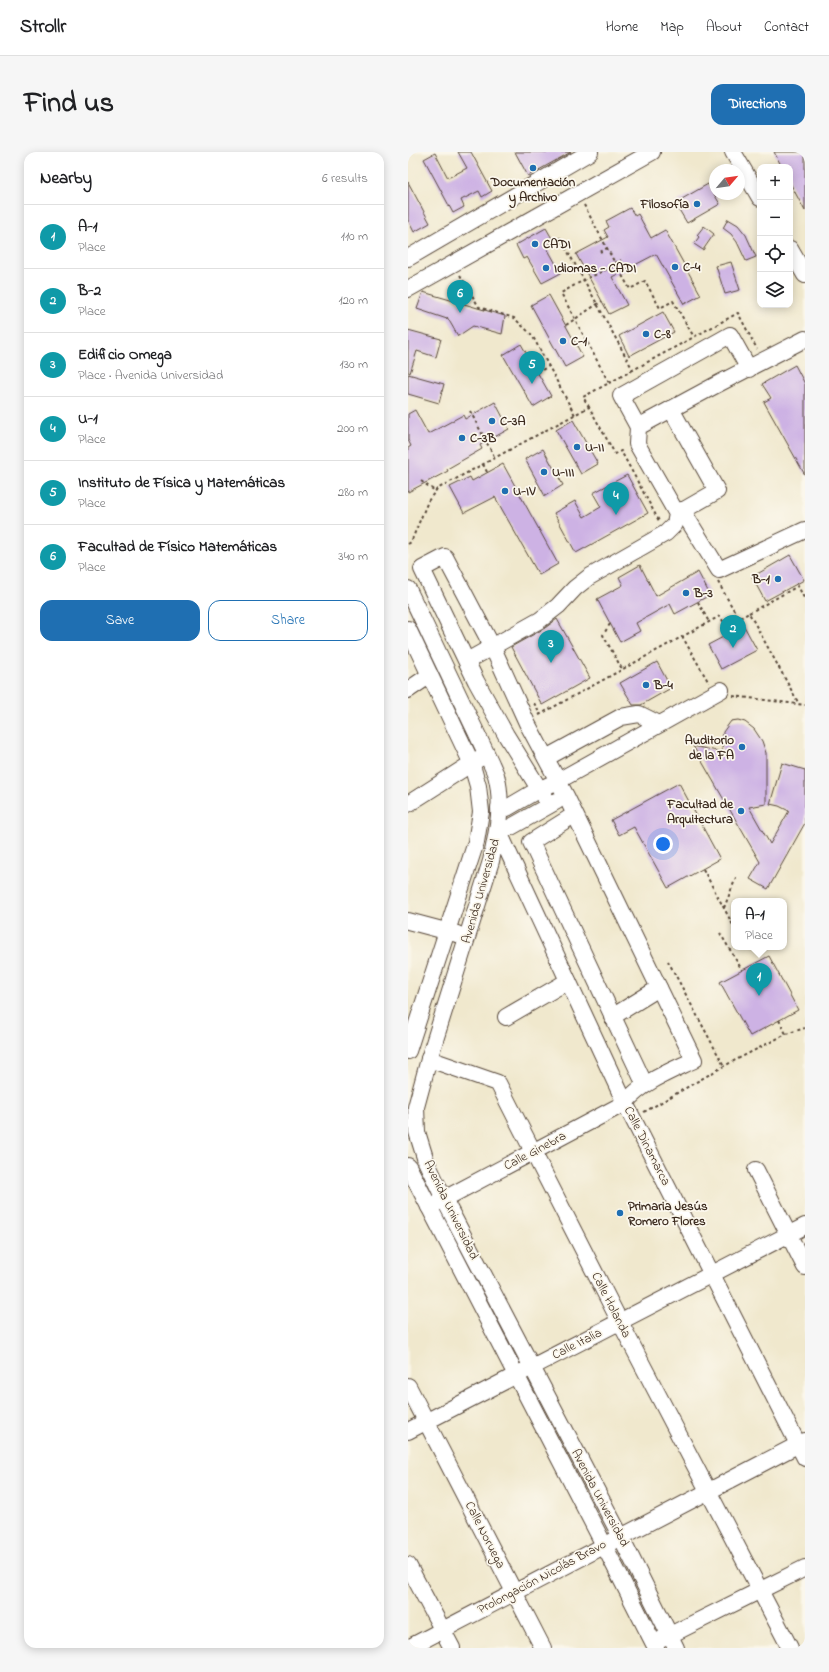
<!DOCTYPE html>
<meta charset="utf-8">
<style>
:root{--surface:#fff;--page:#f6f6f6;--text:#202124;--muted:#757577;--line:#e0e0e0;--accent:#1f6fb2}
body{margin:0;font-family:"Indie Flower",sans-serif;background:var(--page);color:var(--text)}
.controls{position:absolute;right:12px;top:12px;display:grid;overflow:hidden;border-radius:8px;box-shadow:0 2px 10px #0003}
.controls button{width:36px;height:36px;display:grid;place-items:center;padding:0;border:0;border-bottom:1px solid var(--line);background:var(--surface);color:var(--text);font:20px sans-serif}
.compass{position:absolute;left:301px;top:12px;width:36px;height:36px;border-radius:50%;background:var(--surface);box-shadow:0 2px 10px #0003;rotate:61deg}
.you{position:absolute;left:255px;top:692px;width:14px;height:14px;margin:-10px;border:3px solid #fff;border-radius:50%;background:#1a73e8;box-shadow:0 0 0 6px #1a73e833}
.badge{display:grid;place-items:center;width:26px;height:26px;border-radius:50%;background:var(--accent);color:#fff;font-size:13px;font-weight:700}
.pin{position:absolute;translate:-50% -33px;filter:drop-shadow(0 1px 2px #0008)}
.pin::after{content:'';position:absolute;top:21px;width:14px;height:12px;background:inherit;clip-path:polygon(0 0,100% 0,50% 100%)}
.popup{position:absolute;left:323px;top:746px;width:56px;height:52px;box-sizing:border-box;display:grid;place-content:center;border-radius:8px;background:var(--surface);filter:drop-shadow(0 1px 3px #0005);font-size:13px;white-space:nowrap;color:var(--muted)}
.popup b{font-size:15px;color:var(--text)}
.popup::after{content:'';position:absolute;left:50%;top:100%;margin-left:-8px;border:8px solid transparent;border-top-color:var(--surface)}
.list{margin:0;padding:0;list-style:none}
h2{display:flex;justify-content:space-between;align-items:center;height:52px;margin:0;padding:0 16px;font-size:17px}
h2 small{font-size:13px;font-weight:400;color:var(--muted)}
.list li{display:grid;grid-template-columns:26px 1fr auto;gap:12px;align-items:center;box-sizing:border-box;height:64px;padding:0 16px;border-top:1px solid var(--line)}
.list b{display:block;font-size:15px;white-space:nowrap}
.list p{margin:0;font-size:13px;white-space:nowrap;color:var(--muted)}
.list em{font-size:13px;font-style:normal;color:var(--muted)}
.actions{display:flex;gap:8px;padding:12px 16px}
.actions a{flex:1;padding:9px 0;border:1px solid var(--accent);border-radius:12px;text-align:center;font-size:14px;color:var(--accent)}
.actions .main{background:var(--accent);color:#fff}
.icon{flex:none;width:22px;height:22px;fill:none;stroke:currentColor;stroke-width:2;stroke-linecap:round;stroke-linejoin:round}
.map{position:relative;flex:none;width:397px;height:1496px;overflow:hidden;border-radius:12px}
header{display:flex;align-items:center;gap:24px;box-sizing:border-box;height:56px;padding:0 20px;background:var(--surface);border-bottom:1px solid var(--line)}
header strong{font-size:19px}
nav{display:flex;gap:22px;margin-inline-start:auto;font-size:14px}
.intro{display:flex;align-items:center;justify-content:space-between;box-sizing:border-box;height:96px;padding:0 24px}
h1{margin:0;font-size:28px}
.button{padding:10px 18px;border-radius:12px;background:var(--accent);color:#fff;font-size:14px;font-weight:700}
main{display:flex;gap:24px;padding:0 24px}
aside{flex:1;background:var(--surface);border-radius:12px;box-shadow:0 2px 10px #0003}
.map>svg:first-child{display:block}
</style>
<header>
<strong>Strollr</strong>
<nav><a>Home</a><a>Map</a><a>About</a><a>Contact</a></nav>
</header>
<div class="intro"><h1>Find us</h1><a class="button">Directions</a></div>
<main>
<aside>
<h2>Nearby<small>6 results</small></h2>
<ul class="list">
<li><span class="badge" style="background:#0f9aa8">1</span><div><b>A-1</b><p>Place</p></div><em>110 m</em></li>
<li><span class="badge" style="background:#0f9aa8">2</span><div><b>B-2</b><p>Place</p></div><em>120 m</em></li>
<li><span class="badge" style="background:#0f9aa8">3</span><div><b>Edificio Omega</b><p>Place · Avenida Universidad</p></div><em>130 m</em></li>
<li><span class="badge" style="background:#0f9aa8">4</span><div><b>U-1</b><p>Place</p></div><em>200 m</em></li>
<li><span class="badge" style="background:#0f9aa8">5</span><div><b>Instituto de Física y Matemáticas</b><p>Place</p></div><em>280 m</em></li>
<li><span class="badge" style="background:#0f9aa8">6</span><div><b>Facultad de Físico Matemáticas</b><p>Place</p></div><em>340 m</em></li>
</ul>
<div class="actions"><a class="main">Save</a><a>Share</a></div>
</aside>
<div class="map">
<svg width="397" height="1496" viewBox="0 0 397 1496">
<rect width="100%" height="100%" fill="#fbf7ec"/>
<filter id="ink" filterUnits="userSpaceOnUse"><feTurbulence type="fractalNoise" baseFrequency=".025" numOctaves="2"/><feDisplacementMap in="SourceGraphic" scale="8" xChannelSelector="R" yChannelSelector="G"/><feConvolveMatrix kernelMatrix="1 2 1 2 8 2 1 2 1" color-interpolation-filters="sRGB"/></filter>
<filter id="wash" filterUnits="userSpaceOnUse"><feTurbulence type="fractalNoise" baseFrequency=".012" numOctaves="4" result="noise"/><feDisplacementMap in="SourceGraphic" scale="16" xChannelSelector="R" yChannelSelector="G"/><feGaussianBlur stdDeviation="0.9" result="paint"/><feColorMatrix in="noise" values="0 0 0 0 0 0 0 0 0 0 0 0 0 0 0 0 0 1.4 0 .05"/><feComposite in="paint" operator="in"/></filter>
<g filter="url(#wash)">
<rect width="100%" height="100%" fill="#f0e8cd"/>
<g id="blocks">
<g fill="#cdb2e4">
<path d="M50,0H63L84,39L74,45L71,39L53,48L56,55L45,61L16,7L27,1L40,26L59,16Z"/>
<path d="M107,0H163L120,24Z"/>
<path d="M366,0H397V59L382,31V15H374Z"/>
<path d="M0,30L22,71L6,80L0,68Z"/>
<path d="M300,32L312,52L279,71L267,51Z"/>
<path d="M222,56L227,64L230,62L243,86L257,78L293,143L276,152L248,102L204,125L219,153L201,162L168,102L200,85L196,78L201,75L198,69Z"/>
<path d="M320,67L330,73L338,83L348,105L338,109L329,90L323,82L315,76Z"/>
<path d="M296,74L306,82L295,98L286,92L291,85L289,83Z"/>
<path d="M138,76L146,90L138,94L153,121L134,131L119,105L115,107L108,93Z"/>
<path d="M323,110L332,138L317,142L308,114Z"/>
<path d="M15,140L97,164L94,182L65,174L50,184L39,165V167L9,157Z"/>
<path d="M141,143L175,205L157,215L123,153Z"/>
<path d="M255,160L266,180L221,204L211,184Z"/>
<path d="M0,178L33,187L28,205L9,199L2,221L0,220Z"/>
<path d="M113,192L143,244L125,255L95,203Z"/>
<path d="M387,213L397,232V323L356,250L363,246L354,232Z"/>
<path d="M0,222L36,232L31,251L0,242Z"/>
<path d="M87,250L101,277L72,293L74,297L39,317L40,319L0,340V296L3,294L0,288V262L7,258L20,282L55,263L57,267Z"/>
<path d="M165,268L190,312L173,322L148,278Z"/>
<path d="M135,297L155,333L137,344L117,307Z"/>
<path d="M95,312L150,412L131,423L87,345L56,361L42,335L62,325L64,329Z"/>
<path d="M219,323L240,361L168,401L146,361L167,349L176,365L193,355L185,341Z"/>
<path d="M382,403L396,428L357,449L344,425Z"/>
<path d="M232,413L248,444L290,420L302,443L267,462L262,452L228,471L232,479L212,490L189,447L215,433L211,425Z"/>
<path d="M149,467L182,526L134,553L103,495L137,476Z"/>
<path d="M336,474L349,498L313,517L300,493Z"/>
<path d="M249,510L263,536L233,553H225L212,531Z"/>
<path d="M330,568L337,570L346,577L354,589L358,601V652L341,655L362,692L381,659L371,654L362,652L374,611L397,618V671L360,737L342,727L352,710L285,594L314,600L315,580L323,569Z"/>
<path d="M271,631L312,707L260,736L226,675L211,683L203,668Z"/>
<path d="M361,804L390,858L342,884L312,830Z"/>
</g>
</g>
</g>
<g filter="url(#ink)">
<use href="#blocks" fill-opacity="0" stroke="#564638" stroke-width="1"/>
<g fill="none" stroke-linecap="round" stroke-linejoin="round">
<defs>
<g id="minor">
<path d="M325,0L352,46"/>
<path d="M382,97L397,123"/>
<path d="M0,106L182,0"/>
<path d="M0,137L244,0"/>
<path d="M263,257L309,339L269,362"/>
<path d="M230,275L213,244L322,183L341,217"/>
<path d="M274,358L311,418L397,378"/>
<path d="M0,437L79,603C82,609 85,616 88,623C96,651 89,681 83,709L21,907L8,955L9,980L18,1009L36,1047L213,1385L268,1496"/>
<path d="M0,477L63,610L70,634L73,660L68,690L0,899"/>
<path d="M59,509L132,468L150,454L167,436L181,425L258,381L267,372L269,362L229,292L230,275L306,234L397,187"/>
<path d="M0,538L22,523"/>
<path d="M138,606L213,565L231,562L251,572"/>
<path d="M0,652L72,606"/>
<path d="M91,656H99L128,639L150,629L313,538"/>
<path d="M166,663L123,690L237,933"/>
<path d="M90,678L217,951L397,1306"/>
<path d="M90,678L103,675L149,649"/>
<path d="M0,769L49,782"/>
<path d="M98,865L160,829"/>
<path d="M204,865L251,836"/>
<path d="M21,907L90,931L212,1170L382,1496"/>
<path d="M0,1014L196,1393L248,1496"/>
<path d="M348,1018L397,1115"/>
<path d="M21,1055L217,951C234,930 263,919 286,908L158,644L119,571L84,494L37,405L14,417L68,529L98,583L141,653"/>
<path d="M0,1234L135,1496"/>
<path d="M0,1279L397,1074"/>
<path d="M0,1413L44,1496"/>
<path d="M254,1487L397,1416"/>
<path d="M0,1496L397,1289"/>
</g>
</defs>
<use href="#minor" stroke="#564638" stroke-width="18"/>
<g stroke="#564638" stroke-width="2" stroke-dasharray="3 3" stroke-linecap="butt">
<path d="M146,90L152,86L176,128L208,113L176,53"/>
<path d="M192,100L199,96"/>
<path d="M207,111L213,108"/>
<path d="M208,113L222,137L237,129L252,156L265,149L286,185"/>
<path d="M52,123L71,155L106,166L124,183L167,263"/>
<path d="M158,173L194,149"/>
<path d="M129,221L141,214"/>
<path d="M201,231L225,218"/>
<path d="M181,255L175,245L201,231L153,141L176,128L225,218L330,161L349,197"/>
<path d="M62,259L87,306"/>
<path d="M75,312L79,320"/>
<path d="M13,329L27,339"/>
<path d="M0,392L3,390L20,349L29,337L181,255L207,302L213,299L251,369"/>
<path d="M310,430L331,467"/>
<path d="M290,450L301,470"/>
<path d="M341,461L390,434L397,448"/>
<path d="M202,472L195,483L214,517"/>
<path d="M318,474L322,482"/>
<path d="M274,484L301,531"/>
<path d="M325,544L397,553"/>
<path d="M126,551L132,562"/>
<path d="M131,563L312,464L318,474L341,461L391,552"/>
<path d="M295,717L325,773"/>
<path d="M316,756L329,723"/>
<path d="M312,781L334,818"/>
<path d="M260,809L316,914"/>
<path d="M371,868L378,882"/>
<path d="M236,960L316,914L378,882L397,876"/>
</g>
<use href="#minor" stroke="#fff" stroke-width="16"/>
</g>
</g>
<g fill="#1f6fb2" stroke="#fbf7ec" stroke-width="1.5">
<circle cx="125" cy="16" r="4"/>
<circle cx="289" cy="52" r="4"/>
<circle cx="127" cy="92" r="4"/>
<circle cx="267" cy="115" r="4"/>
<circle cx="138" cy="116" r="4"/>
<circle cx="238" cy="182" r="4"/>
<circle cx="155" cy="189" r="4"/>
<circle cx="84" cy="269" r="4"/>
<circle cx="54" cy="286" r="4"/>
<circle cx="169" cy="295" r="4"/>
<circle cx="136" cy="320" r="4"/>
<circle cx="97" cy="339" r="4"/>
<circle cx="370" cy="427" r="4"/>
<circle cx="278" cy="441" r="4"/>
<circle cx="238" cy="533" r="4"/>
<circle cx="334" cy="595" r="4"/>
<circle cx="333" cy="659" r="4"/>
<circle cx="212" cy="1061" r="4"/>
</g>
<g text-anchor="middle" dominant-baseline="central" stroke-width="3.5" stroke-linejoin="round" paint-order="stroke">
<g font-size="13" font-weight="bold" fill="#3b2a1e" stroke="#fbf7ec" text-anchor="start">
<text x="125" y="30" text-anchor="middle">Documentación<tspan x="125" dy="15">y Archivo</tspan></text>
<text x="281" y="52" text-anchor="end">Filosofía</text>
<text x="135" y="92">CADI</text>
<text x="275" y="115">C-4</text>
<text x="146" y="116">Idiomas - CADI</text>
<text x="246" y="182">C-8</text>
<text x="163" y="189">C-1</text>
<text x="92" y="269">C-3A</text>
<text x="62" y="286">C-3B</text>
<text x="177" y="295">U-II</text>
<text x="144" y="320">U-III</text>
<text x="105" y="339">U-IV</text>
<text x="362" y="427" text-anchor="end">B-1</text>
<text x="286" y="441">B-3</text>
<text x="246" y="533">B-4</text>
<text x="326" y="588" text-anchor="end">Auditorio<tspan x="326" dy="15">de la FA</tspan></text>
<text x="325" y="652" text-anchor="end">Facultad de<tspan x="325" dy="15">Arquitectura</tspan></text>
<text x="220" y="1054">Primaria Jesús<tspan x="220" dy="15">Romero Flores</tspan></text>
</g>
<g font-size="13" fill="#3b2a1e" stroke="#fbf7ec">
<text transform="translate(73 739) rotate(-74)">Avenida Universidad</text>
<text transform="translate(239 994) rotate(63)">Calle Dinamarca</text>
<text transform="translate(127 999) rotate(-28)">Calle Ginebra</text>
<text transform="translate(43 1058) rotate(64)">Avenida Universidad</text>
<text transform="translate(203 1153) rotate(63)">Calle Holanda</text>
<text transform="translate(169 1192) rotate(-27)">Calle Italia</text>
<text transform="translate(192 1346) rotate(62)">Avenida Universidad</text>
<text transform="translate(77 1383) rotate(63)">Calle Noruega</text>
<text transform="translate(134 1425) rotate(-28)">Prolongación Nicolás Bravo</text>
</g>
</g>
</svg>
<div class="controls">
<button>+</button>
<button>−</button>
<button><svg class="icon" aria-label="locate" viewBox="0 0 24 24"><circle cx="12" cy="12" r="6"/><path d="M12 2v4M12 18v4M2 12h4M18 12h4"/></svg></button>
<button><svg class="icon" aria-label="layers" viewBox="0 0 24 24"><path d="M12 4l9 5-9 5-9-5zM3 14l9 5 9-5"/></svg></button>
</div>
<svg class="compass" viewBox="-18 -18 36 36"><path d="M0-13l5 13h-10z" fill="#e53935"/><path d="M0 13l5-13h-10z" fill="#757577"/></svg>
<div class="you"></div>
<div class="pin badge" style="left:351px;top:844px;background:#0f9aa8">1</div>
<div class="popup"><b>A-1</b>Place</div>
<div class="pin badge" style="left:325px;top:496px;background:#0f9aa8">2</div>
<div class="pin badge" style="left:143px;top:511px;background:#0f9aa8">3</div>
<div class="pin badge" style="left:208px;top:363px;background:#0f9aa8">4</div>
<div class="pin badge" style="left:124px;top:232px;background:#0f9aa8">5</div>
<div class="pin badge" style="left:52px;top:161px;background:#0f9aa8">6</div>
</div>
</main>
